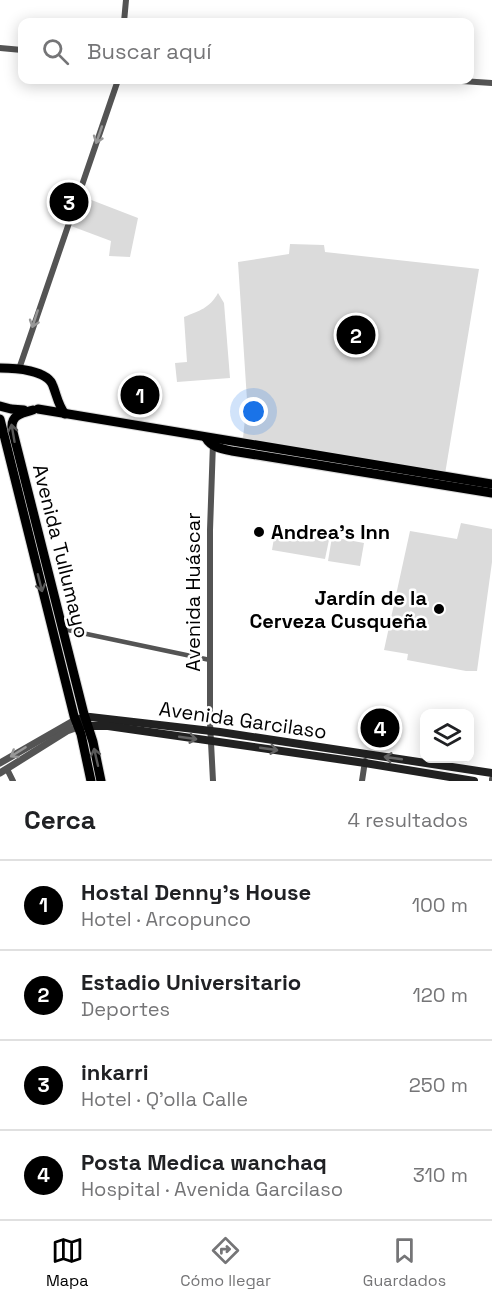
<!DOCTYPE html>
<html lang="es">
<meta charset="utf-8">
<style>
:root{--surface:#fff;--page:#f6f6f6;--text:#202124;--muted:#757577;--line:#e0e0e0;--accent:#000}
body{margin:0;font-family:"Space Grotesk",sans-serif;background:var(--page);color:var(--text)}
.controls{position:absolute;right:18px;bottom:18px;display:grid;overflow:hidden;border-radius:12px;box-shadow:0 3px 15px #0003}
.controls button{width:54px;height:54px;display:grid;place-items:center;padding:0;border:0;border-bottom:2px solid var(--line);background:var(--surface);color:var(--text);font:30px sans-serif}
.you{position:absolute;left:254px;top:412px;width:21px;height:21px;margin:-15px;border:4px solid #fff;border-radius:50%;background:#1a73e8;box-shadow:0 0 0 9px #1a73e833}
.badge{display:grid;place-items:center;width:39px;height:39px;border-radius:50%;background:var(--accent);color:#fff;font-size:20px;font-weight:700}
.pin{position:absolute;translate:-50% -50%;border:3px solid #fff;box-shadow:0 2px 6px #0006}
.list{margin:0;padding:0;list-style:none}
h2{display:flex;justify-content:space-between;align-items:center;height:78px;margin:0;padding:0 24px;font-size:26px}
h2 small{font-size:20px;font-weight:400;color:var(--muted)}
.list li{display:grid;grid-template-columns:39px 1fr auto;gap:18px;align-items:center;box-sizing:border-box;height:90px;padding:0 24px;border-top:2px solid var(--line)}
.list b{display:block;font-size:22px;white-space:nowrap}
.list p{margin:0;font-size:20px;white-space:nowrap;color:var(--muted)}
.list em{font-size:20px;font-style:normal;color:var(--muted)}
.icon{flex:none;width:33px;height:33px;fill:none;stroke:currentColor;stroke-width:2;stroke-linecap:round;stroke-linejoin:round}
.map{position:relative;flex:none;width:492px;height:781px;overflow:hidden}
.search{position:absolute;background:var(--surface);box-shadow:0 3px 15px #0003;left:18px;right:18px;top:18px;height:66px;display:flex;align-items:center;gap:15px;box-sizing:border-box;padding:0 21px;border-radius:12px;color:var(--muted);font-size:22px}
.sheet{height:438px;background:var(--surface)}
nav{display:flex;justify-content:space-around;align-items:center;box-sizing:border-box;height:84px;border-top:2px solid var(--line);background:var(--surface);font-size:16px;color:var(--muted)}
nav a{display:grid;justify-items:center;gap:3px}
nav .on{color:var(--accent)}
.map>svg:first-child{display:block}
</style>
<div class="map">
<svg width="492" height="781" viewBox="0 0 492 781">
<rect width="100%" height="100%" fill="#fff"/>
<g fill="#dbdbdb">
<path d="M81,196L138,218L130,257L109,256L111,241L71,226Z"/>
<path d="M290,244L324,245L325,252L479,269L445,474L243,438L247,400L238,262L289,254Z"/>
<path d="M218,293L224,303L230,378L177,382L175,363L187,362L184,317C199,311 210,308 218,293Z"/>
<path d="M461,523L492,529V562L477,671H466L407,660L408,654L384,650L410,531L457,539Z"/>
<path d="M276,526L330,535L325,559L272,550Z"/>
<path d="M332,537L364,543L360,566L328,561Z"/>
</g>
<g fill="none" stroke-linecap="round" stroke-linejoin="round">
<defs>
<g id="primary">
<path d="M0,368C15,368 48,370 53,386C57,396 58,405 65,414"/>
<path d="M0,406L11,409L24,410"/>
<path d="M38,409L492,484"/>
<path d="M33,410C22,413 11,415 12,428L84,714L93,742L101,781"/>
<path d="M0,419L74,716L81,734L91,781"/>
<path d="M206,438C211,447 222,449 232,451L492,493"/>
</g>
</defs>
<use href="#primary" stroke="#dbdbdb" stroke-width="11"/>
<path stroke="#545454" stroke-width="4.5" d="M63,629L210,660"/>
<g stroke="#545454" stroke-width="6">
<path d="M124,22L126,0"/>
<path d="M0,48L22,50"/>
<path d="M446,80L492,83"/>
<path d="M19,369L118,80"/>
<path d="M7,769L13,781"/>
<path d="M213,781L210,723V530L213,443"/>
<path d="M362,781L365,761"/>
<path d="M492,781V779"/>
</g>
<g stroke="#545454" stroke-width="7">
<path d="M0,763L75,720"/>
<path d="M0,773L67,731L78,727"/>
</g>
<g stroke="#212121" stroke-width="8">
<path d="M80,719L90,717L220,732L492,773"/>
<path d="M82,726H108L365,763L474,781"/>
</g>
<use href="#primary" stroke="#000" stroke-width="9"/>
</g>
<defs><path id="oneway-shaft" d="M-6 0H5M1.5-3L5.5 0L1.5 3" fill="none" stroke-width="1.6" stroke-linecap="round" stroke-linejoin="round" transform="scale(1.5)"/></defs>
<g stroke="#989898">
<use href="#oneway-shaft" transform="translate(99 135) rotate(109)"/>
<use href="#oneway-shaft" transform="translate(35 319) rotate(108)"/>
<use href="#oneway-shaft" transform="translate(18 752) rotate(148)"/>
</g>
<g stroke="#595959">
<use href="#oneway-shaft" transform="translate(13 433) rotate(-100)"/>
<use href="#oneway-shaft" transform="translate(40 583) rotate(76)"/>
<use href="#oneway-shaft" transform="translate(96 757) rotate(-103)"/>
</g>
<g stroke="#646464">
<use href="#oneway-shaft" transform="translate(188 738) rotate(8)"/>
<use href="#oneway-shaft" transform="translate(269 749) rotate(8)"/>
<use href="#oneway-shaft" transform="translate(393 758) rotate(-172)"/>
</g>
<g fill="#000" stroke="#fff" stroke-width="2">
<circle cx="259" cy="532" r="6"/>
<circle cx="439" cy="609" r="6"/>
</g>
<g text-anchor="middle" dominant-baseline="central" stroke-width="5" stroke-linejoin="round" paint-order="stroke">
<g font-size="20" font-weight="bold" fill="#000" stroke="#fff" text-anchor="start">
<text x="271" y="532">Andrea's Inn</text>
<text x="427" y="598" text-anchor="end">Jardín de la<tspan x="427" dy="23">Cerveza Cusqueña</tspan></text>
</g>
<g font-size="20" fill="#000" stroke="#fff">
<text transform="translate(61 551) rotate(76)">Avenida Tullumayo</text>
<text transform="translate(193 592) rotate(-90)">Avenida Huáscar</text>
<text transform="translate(243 720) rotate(8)">Avenida Garcilaso</text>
</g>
</g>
</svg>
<div class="controls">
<button><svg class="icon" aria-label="layers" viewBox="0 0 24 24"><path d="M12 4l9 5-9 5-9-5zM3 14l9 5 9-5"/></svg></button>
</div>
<div class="you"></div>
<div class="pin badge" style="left:140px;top:395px">1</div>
<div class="pin badge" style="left:356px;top:335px">2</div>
<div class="pin badge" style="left:69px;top:202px">3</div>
<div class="pin badge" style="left:380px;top:728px">4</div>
<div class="search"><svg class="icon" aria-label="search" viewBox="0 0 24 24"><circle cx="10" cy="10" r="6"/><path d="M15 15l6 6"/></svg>Buscar aquí</div>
</div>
<section class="sheet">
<h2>Cerca<small>4 resultados</small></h2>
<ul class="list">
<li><span class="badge">1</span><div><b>Hostal Denny's House</b><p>Hotel · Arcopunco</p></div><em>100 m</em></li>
<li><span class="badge">2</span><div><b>Estadio Universitario</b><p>Deportes</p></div><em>120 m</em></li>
<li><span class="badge">3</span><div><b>inkarri</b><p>Hotel · Q'olla Calle</p></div><em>250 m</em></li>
<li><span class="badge">4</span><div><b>Posta Medica wanchaq</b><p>Hospital · Avenida Garcilaso</p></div><em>310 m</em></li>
</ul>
</section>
<nav>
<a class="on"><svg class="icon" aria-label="map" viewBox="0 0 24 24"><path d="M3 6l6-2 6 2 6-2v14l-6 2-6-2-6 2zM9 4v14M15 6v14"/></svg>Mapa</a>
<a><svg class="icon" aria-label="directions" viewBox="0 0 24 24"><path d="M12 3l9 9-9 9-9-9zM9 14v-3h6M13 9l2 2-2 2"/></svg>Cómo llegar</a>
<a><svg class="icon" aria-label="saved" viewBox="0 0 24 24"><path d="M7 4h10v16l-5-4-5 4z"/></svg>Guardados</a>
</nav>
